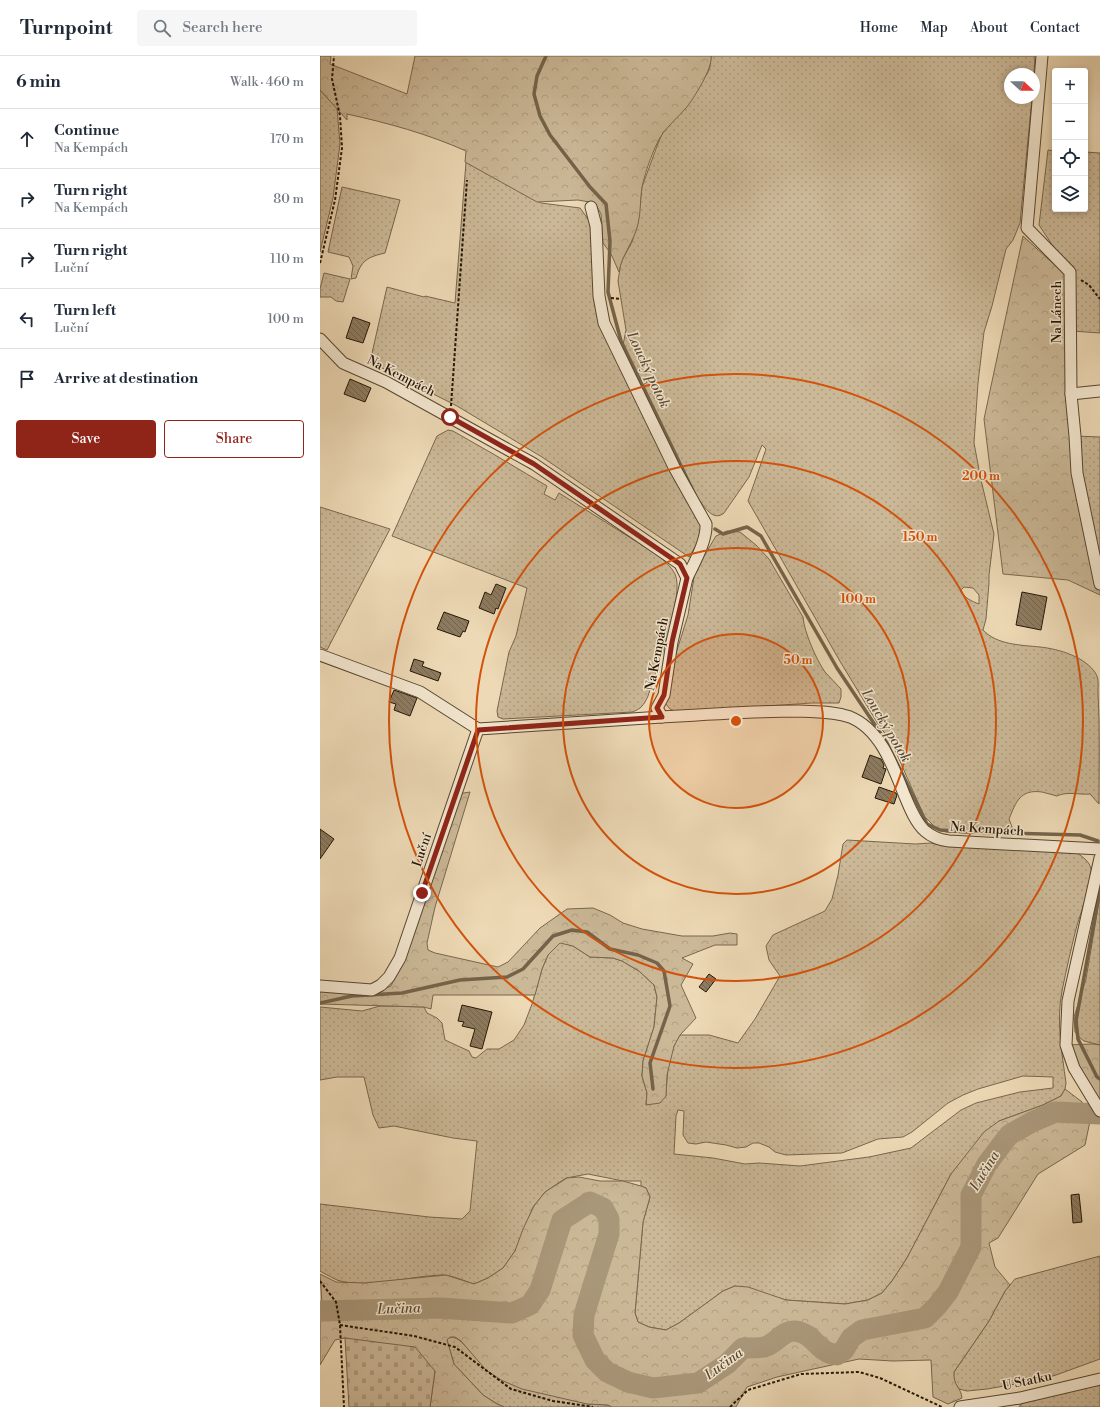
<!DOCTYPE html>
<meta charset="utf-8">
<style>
:root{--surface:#fff;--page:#f6f6f7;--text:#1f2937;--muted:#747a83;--line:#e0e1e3;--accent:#8f2418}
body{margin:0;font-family:"Libre Bodoni",serif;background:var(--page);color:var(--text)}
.controls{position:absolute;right:12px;top:12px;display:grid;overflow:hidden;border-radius:4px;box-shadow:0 2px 6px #0003}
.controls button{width:36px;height:36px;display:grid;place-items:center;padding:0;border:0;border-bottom:1px solid var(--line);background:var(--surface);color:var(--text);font:20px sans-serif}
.compass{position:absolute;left:684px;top:12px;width:36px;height:36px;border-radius:50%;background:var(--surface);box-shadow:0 2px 6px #0003;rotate:112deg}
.stop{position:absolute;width:12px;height:12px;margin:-9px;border:3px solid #8f2418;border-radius:50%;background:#fff}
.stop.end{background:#8f2418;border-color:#fff;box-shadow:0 1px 4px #0008}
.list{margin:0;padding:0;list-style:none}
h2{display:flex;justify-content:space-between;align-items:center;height:52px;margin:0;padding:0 16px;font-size:17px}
h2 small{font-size:13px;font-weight:400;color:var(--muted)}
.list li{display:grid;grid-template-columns:26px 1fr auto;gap:12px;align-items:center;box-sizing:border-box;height:60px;padding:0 16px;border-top:1px solid var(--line)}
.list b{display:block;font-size:15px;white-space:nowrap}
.list p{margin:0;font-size:13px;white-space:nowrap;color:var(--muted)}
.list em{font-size:13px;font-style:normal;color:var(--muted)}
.actions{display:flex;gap:8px;padding:12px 16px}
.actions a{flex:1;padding:9px 0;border:1px solid var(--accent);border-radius:4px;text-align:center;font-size:14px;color:var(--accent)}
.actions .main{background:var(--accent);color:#fff}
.icon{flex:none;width:22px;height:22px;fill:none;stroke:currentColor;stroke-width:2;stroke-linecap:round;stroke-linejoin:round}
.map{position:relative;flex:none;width:780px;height:1351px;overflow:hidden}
header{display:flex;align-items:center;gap:24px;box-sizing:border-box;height:56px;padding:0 20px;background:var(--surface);border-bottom:1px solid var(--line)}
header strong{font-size:19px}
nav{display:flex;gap:22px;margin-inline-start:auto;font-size:14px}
.search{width:280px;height:36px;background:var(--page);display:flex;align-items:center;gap:10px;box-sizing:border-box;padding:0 14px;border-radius:4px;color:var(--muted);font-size:15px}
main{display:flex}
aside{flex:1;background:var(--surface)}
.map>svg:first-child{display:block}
</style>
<header>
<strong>Turnpoint</strong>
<div class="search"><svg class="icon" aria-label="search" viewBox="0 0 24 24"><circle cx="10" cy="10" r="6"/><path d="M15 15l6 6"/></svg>Search here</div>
<nav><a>Home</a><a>Map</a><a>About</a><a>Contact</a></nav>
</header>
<main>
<aside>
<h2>6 min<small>Walk · 460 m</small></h2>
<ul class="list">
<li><svg class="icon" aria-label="ahead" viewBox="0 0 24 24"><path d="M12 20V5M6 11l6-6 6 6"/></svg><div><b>Continue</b><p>Na Kempách</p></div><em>170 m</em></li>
<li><svg class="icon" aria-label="right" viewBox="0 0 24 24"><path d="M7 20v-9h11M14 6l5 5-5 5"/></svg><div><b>Turn right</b><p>Na Kempách</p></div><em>80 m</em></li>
<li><svg class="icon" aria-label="right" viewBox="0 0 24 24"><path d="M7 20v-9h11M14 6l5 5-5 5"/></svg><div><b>Turn right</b><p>Luční</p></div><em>110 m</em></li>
<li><svg class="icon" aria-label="left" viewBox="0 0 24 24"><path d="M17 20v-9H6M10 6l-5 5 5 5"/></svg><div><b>Turn left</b><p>Luční</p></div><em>100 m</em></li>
<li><svg class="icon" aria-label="arrive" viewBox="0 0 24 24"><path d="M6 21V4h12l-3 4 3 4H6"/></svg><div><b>Arrive at destination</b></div></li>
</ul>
<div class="actions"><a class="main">Save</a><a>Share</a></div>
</aside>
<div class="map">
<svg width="780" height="1351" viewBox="0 0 780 1351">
<defs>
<pattern id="green-dots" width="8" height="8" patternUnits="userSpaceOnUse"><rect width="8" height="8" fill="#cbb897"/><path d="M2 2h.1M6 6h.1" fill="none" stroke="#ae9d80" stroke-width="1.8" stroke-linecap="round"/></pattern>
<pattern id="forest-crowns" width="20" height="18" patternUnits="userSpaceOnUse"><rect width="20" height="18" fill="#cbb897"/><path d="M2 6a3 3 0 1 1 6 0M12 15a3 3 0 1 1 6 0" fill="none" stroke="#ae9d80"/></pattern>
<pattern id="cemetery-stones" width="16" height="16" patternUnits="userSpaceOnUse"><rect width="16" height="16" fill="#cbb897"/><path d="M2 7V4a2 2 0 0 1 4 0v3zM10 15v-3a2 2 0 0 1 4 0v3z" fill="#ae9d80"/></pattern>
<pattern id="building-back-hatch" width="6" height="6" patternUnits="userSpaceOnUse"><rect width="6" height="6" fill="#8d7b60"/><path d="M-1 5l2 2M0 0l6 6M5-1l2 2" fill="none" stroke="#73644d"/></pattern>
</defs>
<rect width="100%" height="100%" fill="#edd9b5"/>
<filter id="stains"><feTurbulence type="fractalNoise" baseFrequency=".005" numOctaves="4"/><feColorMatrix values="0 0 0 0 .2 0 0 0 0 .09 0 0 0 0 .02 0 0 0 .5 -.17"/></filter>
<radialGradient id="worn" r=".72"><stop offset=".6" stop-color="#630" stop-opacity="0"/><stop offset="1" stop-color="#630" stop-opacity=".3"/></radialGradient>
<g fill="url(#green-dots)" stroke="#78674e" fill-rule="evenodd">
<path d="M391,0H715L714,18H690V42H712L700,167L693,184L686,193L672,250L664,276L658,327L654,387L661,424L674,478L669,519V527L666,563L663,574C677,589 701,589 720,591C739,593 766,601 776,618C779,623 778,630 778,636C780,673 779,711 779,748L770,738C759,739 747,735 737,740C732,739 727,737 722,736C700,733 696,746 689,763L695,779L626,776L617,773L604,760L572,687L558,668L521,607L428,445L446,393L442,389L429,421L404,457C393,466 385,451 378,443L323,329L327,326L324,321L319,323L303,289L306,274L298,225L301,206L312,186L318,167L322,131L337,90L342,78L387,18L390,11ZM644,531L653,532L659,539V548C651,545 645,542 640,535Z"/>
<path d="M0,34L17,52L20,88L13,142L0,196Z"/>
<path d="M728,94L735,95V153H765V96L780,97V277L752,275L750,216L719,169Z"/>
<path d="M146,106L221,147L260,152L271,167L277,256L385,475L369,501L222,401L137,350L50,306L67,231L104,241L105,240L135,247Z"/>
<path d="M22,131L80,144L65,197C48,201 41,204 36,222L31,223L33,210L29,201L8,196Z"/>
<path d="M4,217L30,223L23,246L16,245L11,241H0V233Z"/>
<path d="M128,374L133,375L175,399L227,430L224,438L235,444L239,437L338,499C344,505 351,510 355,518C365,538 336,616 328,640C324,649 321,653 312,656L183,663L178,661L177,655L189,596L196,580L207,532L72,480L117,380Z"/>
<path d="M755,380L780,381V528Z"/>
<path d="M0,451L70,473L7,594L0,591Z"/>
<path d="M407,475L420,476L436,489L449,503L483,561C484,576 497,605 505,616C510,622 516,627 521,633V641L519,647H492L357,656L350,653L345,647L348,623L368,559L375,515L396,480Z"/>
<path d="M527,784L595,788L611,787L620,789L757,797C763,801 770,806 771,813C772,826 760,859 756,873C751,893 746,915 742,935C736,966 742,997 746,1027L745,1033L741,1040L723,1049L679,1065L631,1118L587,1202L572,1225L562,1237L548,1244L525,1248L466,1244L435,1235L415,1230L403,1235L359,1267L346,1274L329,1271L318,1266L315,1257L323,1166L330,1141L326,1132L321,1130V1125H303L268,1118L246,1122L225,1136L213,1151L195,1195L183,1212L168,1222L154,1228C145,1225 133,1220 124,1219C93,1219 45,1234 17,1224C11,1221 5,1218 0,1215V1148L109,1161L142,1163L150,1155L157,1085L133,1082L74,1070L59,1072L53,1059L44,1021H17L0,1024V951L42,955L60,950L104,951L107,957L117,962L122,967L125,984L149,995L152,1001L156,1002L167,993H179L194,984L204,969L212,948L222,913L228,899L240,886L253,890L270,901L293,902L302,905L319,915L334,929L337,941L334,971L323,1005L322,1020L327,1037L326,1049L346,1040C347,1019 348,996 360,979H389L418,987L435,963L460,920L449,904L446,890L453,879L505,855L512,843L518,819L523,788ZM703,1020L733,1021V1032L700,1036L656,1047L641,1054L591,1092L549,1101L480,1110L439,1107L425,1108L393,1102L354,1098L356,1060L358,1054L364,1055L363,1079L368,1087L376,1088L386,1086L406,1089L417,1092L426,1091L433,1087H439L449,1091L455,1096L466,1099L522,1097L558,1083L583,1081L592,1076L628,1047L643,1039L658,1033Z"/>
<path d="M780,840V989L764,985L760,982L755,976L754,961L766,923Z"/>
<path d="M780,1200V1303L736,1319L719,1324L667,1333L647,1335L639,1333L633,1324L634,1316L669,1265L685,1235L695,1223Z"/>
<path d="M130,1281C139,1281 144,1289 150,1295L242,1341L267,1348L288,1349L292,1351H184L177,1348L163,1339L134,1308L127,1284Z"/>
<path d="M780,1328V1351H699L701,1348L706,1346Z"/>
</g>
<g fill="url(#forest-crowns)" stroke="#78674e">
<path d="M0,0H11L10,8L87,38L95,0H391C393,12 374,42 366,52C359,60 350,68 343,77C335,88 325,116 322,131C320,143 321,156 318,168C314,186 302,198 299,216L291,198L283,187L281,158L275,147L258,144L217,146L145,106L146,95C108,78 68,67 27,58V64L0,34Z"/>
<path d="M703,180L750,223L757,417L780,528V539L748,524L683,518L664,363Z"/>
<path d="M150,736L115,851L107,887L108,894L115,897L178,911L188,906L220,872L247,853L273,852L290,859L303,867L322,873L362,880H393L410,877L417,878V889H395L362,902L373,908L361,929L376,962L360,979L354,990L347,1019L346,1040L340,1047L326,1049L327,1037L322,1020L323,1005L334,971L337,941L334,929L319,915L302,905L293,902L270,901L253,890L240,887L228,899L222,913L215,939H113L111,953L104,951L0,948V934L55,937L71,930L79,913L138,738Z"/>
<path d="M773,988L780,989V1054L746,989Z"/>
<path d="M745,1033L762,1046L770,1065L765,1089L718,1118L678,1182L669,1187L675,1211L690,1229L685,1235L669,1265L634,1316C633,1330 641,1331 642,1342L628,1348L613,1341L611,1304L573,1305L539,1303L457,1321L427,1331L416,1351H292L288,1349L267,1348L202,1333L181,1324L166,1314L141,1285L135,1281H130L127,1284L134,1308L163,1339L177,1348L184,1351H110L115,1315L25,1282L15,1284L0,1309V1259L3,1263L0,1218L16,1226L44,1227L126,1219L154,1228L168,1222L183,1212L195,1195L203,1173L214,1150L225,1136L247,1122L259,1121L280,1125H303L321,1130L326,1132L330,1141L323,1166L315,1257L318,1266L329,1271L346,1274L359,1267L403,1235L415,1230L428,1231L466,1244L525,1248L548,1244L562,1237L572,1225L587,1202L631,1118L664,1076L679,1065L723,1049L741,1040Z"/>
</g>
<path fill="url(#cemetery-stones)" stroke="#78674e" d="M25,1282L95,1291L115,1315L110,1351H29Z"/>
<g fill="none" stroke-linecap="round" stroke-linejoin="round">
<g stroke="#74634a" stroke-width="3.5">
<path d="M226,0L217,20L214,38L220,60L230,79L270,131L286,148L290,185L288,236L301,285L375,439"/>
<path d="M395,473L403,478L427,471L441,480L517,612L567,687L607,768L620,774L647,776L760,779L778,785"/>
<path d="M780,833L756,965L758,983L777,1021L780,1023"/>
<path d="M0,947L32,940L82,937L140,924L187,921L203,913L233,880L252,874L267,876L290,893L318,899L337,907L344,915L350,950L330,1007L333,1033"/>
</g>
<path stroke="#a99779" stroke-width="21" d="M0,1255L120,1252L192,1257L210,1249L220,1234L242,1164L270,1146L283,1152L289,1163V1178L264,1259L263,1279L275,1304L287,1316L308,1326L333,1332L378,1327L407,1308L423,1292C431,1292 439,1293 447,1290C457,1286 463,1275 474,1275C487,1276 492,1284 500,1291C505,1296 511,1298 517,1299L524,1294L531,1282L542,1274L605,1262L617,1250L628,1236L651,1191V1139L667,1108L689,1079L712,1066L735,1056L780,1058"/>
</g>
<g fill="url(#building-back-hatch)" stroke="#241604">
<path d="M33,261L50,267L43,287L26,282Z"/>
<path d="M30,323L51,332L45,346L24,338Z"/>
<path d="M176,528L186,532L178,553L176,552L174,558L159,552L165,536L171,539Z"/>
<path d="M702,536L727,541L721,574L696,569Z"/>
<path d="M124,556L149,565L145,576L143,575L140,581L117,573Z"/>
<path d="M94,603L104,606L102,610L121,617L118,625L90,615Z"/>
<path d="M74,634L97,642L90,660L74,654L76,648L69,646Z"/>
<path d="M550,699L561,703L564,709L563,712L566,713L561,728L542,721Z"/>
<path d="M559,731L576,737L577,739L574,748L555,742Z"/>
<path d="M0,773L14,783L0,803Z"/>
<path d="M389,918L396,923L386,936L379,931Z"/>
<path d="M142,949L172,956L162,993L150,990L155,973L142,970L144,966L138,965Z"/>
<path d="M759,1138L762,1166L753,1167L751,1139Z"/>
</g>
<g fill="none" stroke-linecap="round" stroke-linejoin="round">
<defs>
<g id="street">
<path d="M722,0L707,172L750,216L751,338L755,380L757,417L780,528"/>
<path d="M271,151L276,170L279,240L284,267L354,411L386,468C387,485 374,507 367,522"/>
<path d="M0,283L23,307L66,326L214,408L360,508L367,522L352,586L344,639L337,652L342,661C388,658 433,655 479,655C496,656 513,655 530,661C560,673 573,710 584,738C589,750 595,766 605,775C612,781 620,784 629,785L780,793"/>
<path d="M751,338L780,335"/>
<path d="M0,599L100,636L158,673L342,661"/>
<path d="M780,802L748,945L746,989L754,1012L780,1055"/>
<path d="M0,930L52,934L61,929L69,921L80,902L158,673"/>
<path d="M640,1351L700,1342L780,1323"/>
</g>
</defs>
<use href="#street" stroke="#564730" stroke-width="13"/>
<g stroke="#241604" stroke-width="2" stroke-dasharray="3 2" stroke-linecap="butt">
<path d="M0,207L15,144L22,92L20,60L12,23L14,0"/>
<path d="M761,224L769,229L780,243"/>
<path d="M291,242L301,243"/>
<path d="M131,350L147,124"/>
<path d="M0,1225L16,1246L20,1269L24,1351"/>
<path d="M20,1269L94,1280L135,1291L191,1333L233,1345L273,1351"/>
<path d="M410,1351L428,1334L481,1318L539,1316L560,1322L622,1351"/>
</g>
<use href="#street" stroke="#f3e6cf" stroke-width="11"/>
</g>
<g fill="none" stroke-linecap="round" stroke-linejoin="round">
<path stroke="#8f2418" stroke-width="5" d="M102,837L158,674L342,661L337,652L344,639L352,586L367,522L360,508L214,408L130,361"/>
</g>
<circle cx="416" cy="665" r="87" fill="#d4520b" fill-opacity=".12"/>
<g fill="none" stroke="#d4520b" stroke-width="2">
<circle cx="416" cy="665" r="87"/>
<circle cx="416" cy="665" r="173"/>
<circle cx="416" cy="665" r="260"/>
<circle cx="416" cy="665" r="347"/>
</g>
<g text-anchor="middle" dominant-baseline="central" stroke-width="3" stroke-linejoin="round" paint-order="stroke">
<g font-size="13" fill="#241604" stroke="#f3e6cf">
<text transform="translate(737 256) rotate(-90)">Na Lánech</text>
<text transform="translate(81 320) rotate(27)">Na Kempách</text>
<text transform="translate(337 598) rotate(-79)">Na Kempách</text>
<text transform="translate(667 773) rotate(4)">Na Kempách</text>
<text transform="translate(102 794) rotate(-71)">Luční</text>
<text transform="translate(707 1325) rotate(-12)">U Statku</text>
</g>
<g font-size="14" font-style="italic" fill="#594a33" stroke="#f3e6cf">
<text transform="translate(328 314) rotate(65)">Loucký potok</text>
<text transform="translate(566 670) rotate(59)">Loucký potok</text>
<text transform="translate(665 1115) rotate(-59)">Lučina</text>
<text transform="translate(79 1253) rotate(-2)">Lučina</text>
<text transform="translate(404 1308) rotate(-36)">Lučina</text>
</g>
</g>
<circle cx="416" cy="665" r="6" fill="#d4520b" stroke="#f3e6cf" stroke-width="2"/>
<g font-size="12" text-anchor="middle" font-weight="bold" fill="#d4520b" stroke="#f3e6cf" stroke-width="3" stroke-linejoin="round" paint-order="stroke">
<text x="661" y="424">200 m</text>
<text x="600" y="485">150 m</text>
<text x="538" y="547">100 m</text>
<text x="478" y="608">50 m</text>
</g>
<rect width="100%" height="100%" filter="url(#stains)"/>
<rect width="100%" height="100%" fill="url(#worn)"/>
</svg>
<div class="controls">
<button>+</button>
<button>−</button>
<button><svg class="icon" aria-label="locate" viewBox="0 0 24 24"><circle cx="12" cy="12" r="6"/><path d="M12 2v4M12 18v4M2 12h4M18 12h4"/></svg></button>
<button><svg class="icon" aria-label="layers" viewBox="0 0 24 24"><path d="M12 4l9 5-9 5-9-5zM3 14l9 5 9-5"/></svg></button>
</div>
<svg class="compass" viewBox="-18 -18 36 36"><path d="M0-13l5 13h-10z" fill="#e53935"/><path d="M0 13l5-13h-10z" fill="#747a83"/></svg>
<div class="stop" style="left:130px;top:361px"></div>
<div class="stop end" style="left:102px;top:837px"></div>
</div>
</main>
